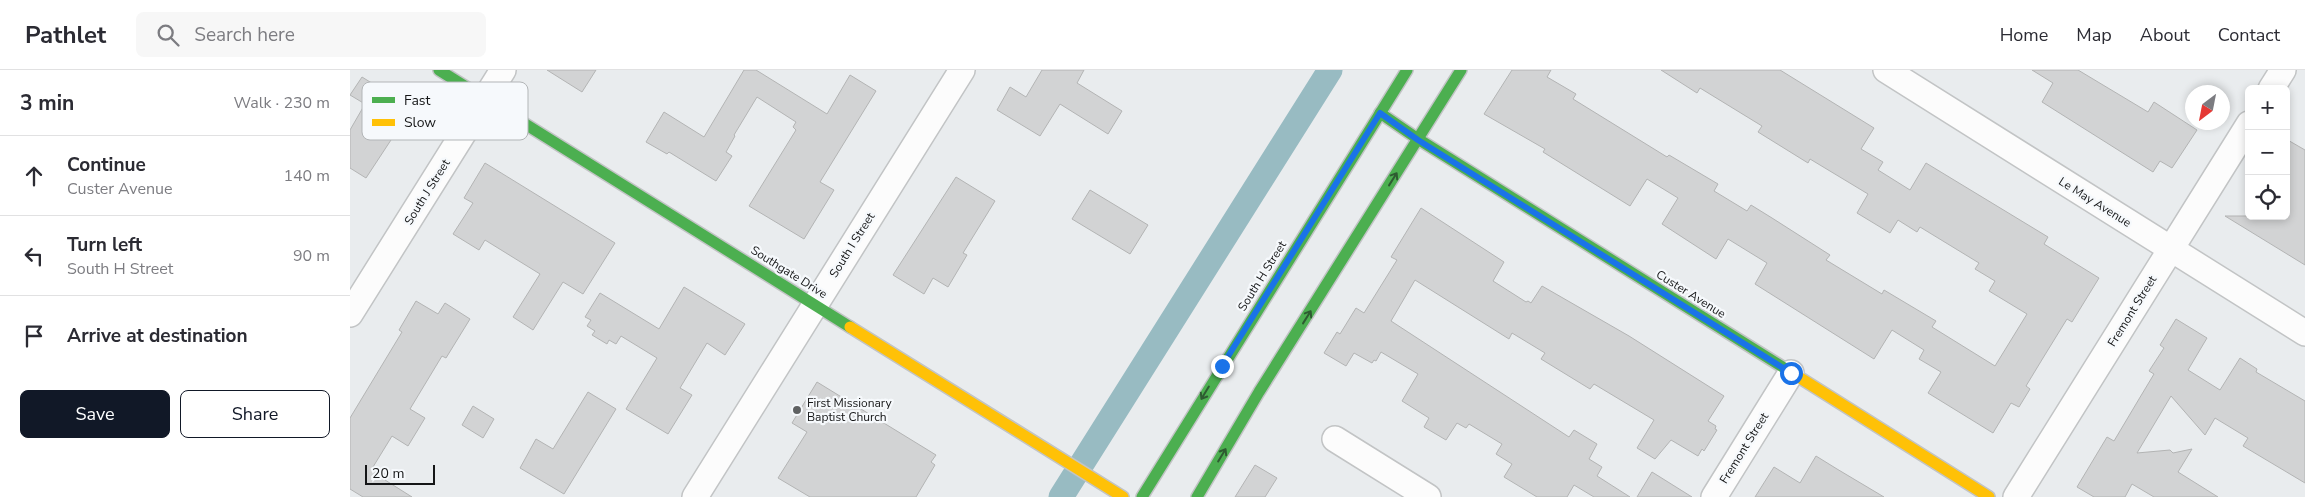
<!DOCTYPE html>
<meta charset="utf-8">
<style>
:root{--surface:#fff;--page:#f7f7f7;--text:#2b2b33;--muted:#7c7c81;--line:#e1e1e2;--accent:#111827}
body{margin:0;font-family:"Nunito Sans",sans-serif;background:var(--page);color:var(--text)}
.controls{position:absolute;right:15px;top:15px;display:grid;overflow:hidden;border-radius:8px;box-shadow:0 2px 8px #0003}
.controls button{width:45px;height:45px;display:grid;place-items:center;padding:0;border:0;border-bottom:1px solid var(--line);background:var(--surface);color:var(--text);font:25px sans-serif}
.compass{position:absolute;left:1835px;top:15px;width:45px;height:45px;border-radius:50%;background:var(--surface);box-shadow:0 2px 8px #0003;rotate:212deg}
.scale{position:absolute;left:15px;bottom:12px;width:70px;box-sizing:border-box;padding-left:5px;border:2px solid #151617;border-top:0;font-size:14px;line-height:18px;white-space:nowrap;color:#151617;-webkit-text-stroke:4px #f6f9fc;paint-order:stroke}
.stop{position:absolute;width:15px;height:15px;margin:-11px;border:4px solid #1a73e8;border-radius:50%;background:#fff}
.stop.end{background:#1a73e8;border-color:#fff;box-shadow:0 1px 5px #0008}
.list{margin:0;padding:0;list-style:none}
h2{display:flex;justify-content:space-between;align-items:center;height:65px;margin:0;padding:0 20px;font-size:21px}
h2 small{font-size:16px;font-weight:400;color:var(--muted)}
.list li{display:grid;grid-template-columns:32px 1fr auto;gap:15px;align-items:center;box-sizing:border-box;height:80px;padding:0 20px;border-top:1px solid var(--line)}
.list b{display:block;font-size:19px;white-space:nowrap}
.list p{margin:0;font-size:16px;white-space:nowrap;color:var(--muted)}
.list em{font-size:16px;font-style:normal;color:var(--muted)}
.actions{display:flex;gap:10px;padding:15px 20px}
.actions a{flex:1;padding:11px 0;border:1px solid var(--accent);border-radius:8px;text-align:center;font-size:18px;color:var(--accent)}
.actions .main{background:var(--accent);color:#fff}
.icon{flex:none;width:28px;height:28px;fill:none;stroke:currentColor;stroke-width:2;stroke-linecap:round;stroke-linejoin:round}
.map{position:relative;flex:none;width:1955px;height:427px;overflow:hidden}
header{display:flex;align-items:center;gap:30px;box-sizing:border-box;height:70px;padding:0 25px;background:var(--surface);border-bottom:1px solid var(--line)}
header strong{font-size:24px}
nav{display:flex;gap:28px;margin-inline-start:auto;font-size:18px}
.search{width:350px;height:45px;background:var(--page);display:flex;align-items:center;gap:12px;box-sizing:border-box;padding:0 18px;border-radius:8px;color:var(--muted);font-size:19px}
main{display:flex}
aside{flex:1;background:var(--surface)}
.map>svg:first-child{display:block}
</style>
<header>
<strong>Pathlet</strong>
<div class="search"><svg class="icon" aria-label="search" viewBox="0 0 24 24"><circle cx="10" cy="10" r="6"/><path d="M15 15l6 6"/></svg>Search here</div>
<nav><a>Home</a><a>Map</a><a>About</a><a>Contact</a></nav>
</header>
<main>
<aside>
<h2>3 min<small>Walk · 230 m</small></h2>
<ul class="list">
<li><svg class="icon" aria-label="ahead" viewBox="0 0 24 24"><path d="M12 20V5M6 11l6-6 6 6"/></svg><div><b>Continue</b><p>Custer Avenue</p></div><em>140 m</em></li>
<li><svg class="icon" aria-label="left" viewBox="0 0 24 24"><path d="M17 20v-9H6M10 6l-5 5 5 5"/></svg><div><b>Turn left</b><p>South H Street</p></div><em>90 m</em></li>
<li><svg class="icon" aria-label="arrive" viewBox="0 0 24 24"><path d="M6 21V4h12l-3 4 3 4H6"/></svg><div><b>Arrive at destination</b></div></li>
</ul>
<div class="actions"><a class="main">Save</a><a>Share</a></div>
</aside>
<div class="map">
<svg width="1955" height="427" viewBox="0 0 1955 427">
<rect width="100%" height="100%" fill="#e9ecee"/>
<g fill="none" stroke-linecap="round" stroke-linejoin="round">
<path stroke="#98bbc2" stroke-width="25" d="M711,427L980,0"/>
</g>
<g fill="#d2d3d4" stroke="#b3b4b4">
<path d="M197,0H246L232,22Z"/>
<path d="M394,0H406L477,44L500,5L526,21L470,112L484,120L454,169L399,136L446,60L443,57L446,52L407,27L384,65L385,66L376,82L382,86L366,111L319,82L317,84L296,72L314,42L354,67Z"/>
<path d="M692,0H734L727,13L772,41L758,64L710,34L690,66L647,40L660,17L676,27Z"/>
<path d="M1162,0H1201L1197,7L1226,24L1223,29L1317,87L1319,85L1368,114L1364,121L1397,141L1401,135L1422,148L1480,185L1476,190L1532,224L1534,220L1586,251L1582,257L1645,296L1677,244L1639,221L1645,211L1625,199L1629,193L1570,157L1567,162L1548,150L1540,163L1507,143L1518,124L1460,89L1458,93L1408,62L1412,56L1350,18L1347,23L1311,0H1430L1524,58L1511,79L1533,92L1528,100L1560,120L1576,93L1698,167L1694,174L1749,208L1722,252L1717,249L1693,288L1676,316L1680,319L1669,337L1661,333L1643,363L1578,323L1591,302L1569,289L1574,280L1542,260L1524,289L1405,214L1417,193L1378,169L1366,189L1312,154L1328,128L1297,109L1280,136L1193,82L1195,79L1134,44Z"/>
<path d="M1682,0H1728L1798,42L1804,32L1847,60L1822,98L1810,91L1803,102L1692,32L1703,13Z"/>
<path d="M12,7L62,38L16,108L0,98V60L15,34L0,25Z"/>
<path d="M1936,69L1955,80V195L1875,146H1936Z"/>
<path d="M135,93L265,173L233,224L213,212L183,260L163,247L190,204L135,170L129,180L103,164L123,133L114,128Z"/>
<path d="M606,107L645,131L613,183L617,185L598,217L583,208L574,224L543,205Z"/>
<path d="M740,120L798,155L780,184L722,149Z"/>
<path d="M1071,138L1154,192L1143,211L1176,232L1178,231L1181,233L1192,216L1279,266L1374,326L1358,351L1366,356L1365,359L1367,360L1354,381L1352,379L1348,386L1321,370L1305,389L1287,378L1304,350L1244,314L1240,319L1191,289L1195,283L1162,263L1159,269L1065,210L1041,251L1219,367L1224,360L1247,374L1239,389L1252,397L1247,406L1280,427H1244L1224,415L1217,427H1187L1154,407L1162,394L1146,384L1152,374L1119,354L1116,358L1107,353L1096,370L1074,357L1079,348L1052,331L1068,304L1031,282L1026,291L1024,290L1022,293L1004,283L996,296L974,283L987,262L990,264L1006,238L1014,243L1047,190L1041,187Z"/>
<path d="M334,217L395,254L375,285L357,273L330,318L342,325L318,364L276,339L307,288L271,266L266,274L259,270L257,274L242,265L245,261L237,256L241,250L235,247L250,223L309,259Z"/>
<path d="M66,231L88,244L95,233L120,249L96,288L92,286L60,339L75,348L58,376L42,366L23,397L38,406L35,410L62,427H13L0,419V348L52,262L49,260Z"/>
<path d="M1826,249L1857,268L1838,300L1870,320L1890,288L1907,299L1906,302L1955,331V413L1893,376L1898,368L1865,348L1855,365L1821,326L1787,383L1820,380L1823,383L1842,379L1828,402L1868,427H1804L1782,414L1775,427H1744L1727,417L1757,367L1764,371L1789,329L1804,304L1799,301L1814,278L1810,275Z"/>
<path d="M467,312L586,385L581,392L585,395L566,427H460L428,408L457,362L442,353Z"/>
<path d="M238,322L266,339L214,424L170,398L186,369L203,379Z"/>
<path d="M123,336L144,349L133,368L112,355Z"/>
<path d="M1466,386L1487,399L1534,427H1405L1424,397L1450,413Z"/>
<path d="M905,395L927,408L915,427H885Z"/>
<path d="M1302,402L1342,427H1287Z"/>
</g>
<g fill="none" stroke-linecap="round" stroke-linejoin="round">
<defs>
<g id="street">
<path d="M1536,0L1955,263"/>
<path d="M1921,19L1933,0"/>
<path d="M0,244L153,0"/>
<path d="M985,369L1078,427"/>
<path d="M345,427L612,0"/>
<path d="M1364,427L1441,303"/>
<path d="M1666,427L1899,54"/>
</g>
<g id="fast">
<path d="M89,0L500,257"/>
<path d="M1030,43L1068,69L1447,306"/>
<path d="M792,427L1057,0"/>
<path d="M847,427L909,322L1111,0"/>
</g>
<g id="slow">
<path d="M500,257L773,427"/>
<path d="M1447,306L1639,427"/>
</g>
</defs>
<use href="#street" stroke="#c2c4c5" stroke-width="28"/>
<use href="#fast" stroke="#c2c4c5" stroke-width="14"/>
<use href="#slow" stroke="#c2c4c5" stroke-width="14"/>
<use href="#street" stroke="#fcfcfc" stroke-width="25"/>
<use href="#fast" stroke="#4caf50" stroke-width="11"/>
<use href="#slow" stroke="#ffc107" stroke-width="11"/>
</g>
<defs><path id="oneway-shaft" d="M-6 0H5M1.5-3L5.5 0L1.5 3" fill="none" stroke-width="1.6" stroke-linecap="round" stroke-linejoin="round" transform="scale(1.25)"/></defs>
<g stroke="#2e5b31">
<use href="#oneway-shaft" transform="translate(1043 109) rotate(-58)"/>
<use href="#oneway-shaft" transform="translate(957 247) rotate(-58)"/>
<use href="#oneway-shaft" transform="translate(855 323) rotate(121)"/>
<use href="#oneway-shaft" transform="translate(872 385) rotate(-59)"/>
</g>
<g fill="none" stroke-linecap="round" stroke-linejoin="round">
<path stroke="#1a73e8" stroke-width="6" d="M872,296L1030,43L1068,70L1441,303"/>
</g>
<circle fill="#5f6162" stroke="#f6f9fc" stroke-width="2" cx="447" cy="340" r="5"/>
<g text-anchor="middle" dominant-baseline="central" stroke-width="4.5" stroke-linejoin="round" paint-order="stroke">
<g font-size="12" fill="#151617" stroke="#f6f9fc">
<text transform="translate(77 122) rotate(-58)">South J Street</text>
<text transform="translate(1745 132) rotate(32)">Le May Avenue</text>
<text transform="translate(502 175) rotate(-58)">South I Street</text>
<text transform="translate(439 202) rotate(32)">Southgate Drive</text>
<text transform="translate(912 206) rotate(-58)">South H Street</text>
<text transform="translate(1341 224) rotate(32)">Custer Avenue</text>
<text transform="translate(1782 241) rotate(-58)">Fremont Street</text>
<text transform="translate(1394 378) rotate(-58)">Fremont Street</text>
</g>
<g font-size="12" fill="#151617" stroke="#f6f9fc" text-anchor="start">
<text x="457" y="333">First Missionary<tspan x="457" dy="14">Baptist Church</tspan></text>
</g>
</g>
<rect x="12" y="12" width="166" height="58" rx="8" fill="#f6f9fc" stroke="#b2b5b7" stroke-width="1"/>
<rect x="22" y="27" width="23" height="6" fill="#4caf50"/>
<rect x="22" y="49" width="23" height="7" fill="#ffc107"/>
<g font-size="14" fill="#151617">
<text x="54" y="35">Fast</text>
<text x="54" y="57">Slow</text>
</g>
</svg>
<div class="controls">
<button>+</button>
<button>−</button>
<button><svg class="icon" aria-label="locate" viewBox="0 0 24 24"><circle cx="12" cy="12" r="6"/><path d="M12 2v4M12 18v4M2 12h4M18 12h4"/></svg></button>
</div>
<svg class="compass" viewBox="-18 -18 36 36"><path d="M0-13l5 13h-10z" fill="#e53935"/><path d="M0 13l5-13h-10z" fill="#7c7c81"/></svg>
<div class="scale">20 m</div>
<div class="stop" style="left:1441px;top:303px"></div>
<div class="stop end" style="left:872px;top:296px"></div>
</div>
</main>
